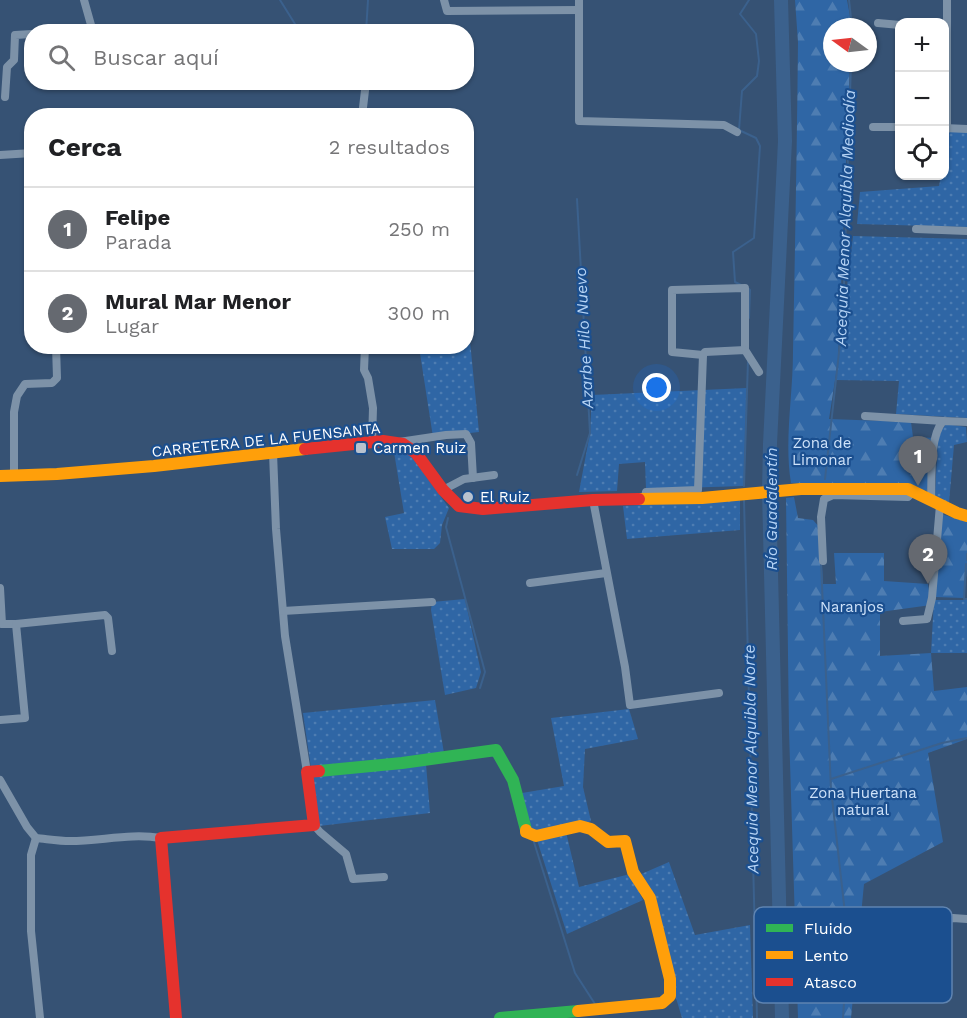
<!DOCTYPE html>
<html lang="es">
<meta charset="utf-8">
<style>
:root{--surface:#fff;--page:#f2f2f2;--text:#202124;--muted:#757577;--line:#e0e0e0;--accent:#656970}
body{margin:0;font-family:"Work Sans",sans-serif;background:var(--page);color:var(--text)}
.controls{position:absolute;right:18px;top:18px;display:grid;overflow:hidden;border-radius:12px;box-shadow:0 2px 4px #0004}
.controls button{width:54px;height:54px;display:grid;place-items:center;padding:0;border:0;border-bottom:2px solid var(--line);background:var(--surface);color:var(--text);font:30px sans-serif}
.compass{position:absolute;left:823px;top:18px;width:54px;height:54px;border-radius:50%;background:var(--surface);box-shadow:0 2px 4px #0004;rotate:285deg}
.you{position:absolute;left:657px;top:388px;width:21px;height:21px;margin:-15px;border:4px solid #fff;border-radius:50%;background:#1a73e8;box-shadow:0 0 0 9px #1a73e833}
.badge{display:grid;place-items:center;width:39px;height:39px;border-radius:50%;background:var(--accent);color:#fff;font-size:20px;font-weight:700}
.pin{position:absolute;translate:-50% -50px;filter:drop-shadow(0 2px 3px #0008)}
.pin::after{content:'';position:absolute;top:32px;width:21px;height:18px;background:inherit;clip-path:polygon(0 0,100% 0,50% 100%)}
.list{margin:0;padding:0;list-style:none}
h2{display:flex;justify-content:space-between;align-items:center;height:78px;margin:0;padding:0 24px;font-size:26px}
h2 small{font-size:20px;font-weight:400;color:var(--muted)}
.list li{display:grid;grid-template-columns:39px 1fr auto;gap:18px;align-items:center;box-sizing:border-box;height:84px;padding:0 24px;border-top:2px solid var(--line)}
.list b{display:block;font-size:22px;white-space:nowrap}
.list p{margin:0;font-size:20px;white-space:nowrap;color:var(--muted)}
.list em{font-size:20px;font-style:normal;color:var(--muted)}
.icon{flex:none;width:33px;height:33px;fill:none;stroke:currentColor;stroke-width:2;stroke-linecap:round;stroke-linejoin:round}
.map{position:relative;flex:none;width:967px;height:1018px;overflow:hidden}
.search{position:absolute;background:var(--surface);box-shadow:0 2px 4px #0004;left:24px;top:24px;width:450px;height:66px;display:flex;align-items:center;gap:15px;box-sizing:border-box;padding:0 21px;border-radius:24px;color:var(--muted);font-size:22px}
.panel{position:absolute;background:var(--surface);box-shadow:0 2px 4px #0004;left:24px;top:108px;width:450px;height:246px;border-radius:24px}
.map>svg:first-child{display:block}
</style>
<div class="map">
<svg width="967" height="1018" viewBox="0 0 967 1018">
<defs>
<pattern id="grass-dots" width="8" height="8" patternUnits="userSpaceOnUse" patternTransform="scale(1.5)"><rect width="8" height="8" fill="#2f66a5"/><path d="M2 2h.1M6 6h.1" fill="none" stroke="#4e7db2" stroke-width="1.8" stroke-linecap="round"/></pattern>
<pattern id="forest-firs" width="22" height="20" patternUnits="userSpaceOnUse" patternTransform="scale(1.5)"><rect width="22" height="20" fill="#2f66a5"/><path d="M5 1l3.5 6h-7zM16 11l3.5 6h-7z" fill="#4e7db2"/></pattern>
</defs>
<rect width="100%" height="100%" fill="#365274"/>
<g fill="url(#grass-dots)">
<path d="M946,132H967V227L857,224L860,192L939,186L941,176H944V145Z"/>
<path d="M853,236L967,239V418L896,414L899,381L836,380Z"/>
<path d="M466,321H468L479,432L433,437L419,347L466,346Z"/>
<path d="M747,388L744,486L646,489L645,462L619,464L617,491L579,492L590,433L592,395Z"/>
<path d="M946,424L966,427L967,442L954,445L949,503L935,497L938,435Z"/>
<path d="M393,446L409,453L449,508L442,525L440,543L434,549H392L385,517L404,513Z"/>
<path d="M740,500V530L627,539L623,506Z"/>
<path d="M465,599L481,672L476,688L445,695L431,610L432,602Z"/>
<path d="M934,600H967V653H931Z"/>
<path d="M435,700L444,753L311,768L303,713Z"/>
<path d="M629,709L638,739L585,749L583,787L591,821L580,826L526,832L516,794L564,786L551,718Z"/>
<path d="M426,764L430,813L319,826L313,777Z"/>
<path d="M566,832L579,887L630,874L643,900L567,934L537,840Z"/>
<path d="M669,862L695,935L750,925L753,1018H682L639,875Z"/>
</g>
<g fill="url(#forest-firs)">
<path d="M795,0H847L852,27H832V63H850L838,361L829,419L911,422L913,437L935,438L927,491L906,485L791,483C784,440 793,396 793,352C795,248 797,145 798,42Z"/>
<path d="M794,497L798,518L813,520L820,528L823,584H836L834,553H884V581L928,584L931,605L880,612V656L931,653L934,691L967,687V739L928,753L943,842L864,884L851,1018H798L789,730L786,498Z"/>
<path d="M941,514L967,522V567L964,598L935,597Z"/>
</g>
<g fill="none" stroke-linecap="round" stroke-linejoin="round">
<g stroke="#3b618d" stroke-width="2">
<path d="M280,0L300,32"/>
<path d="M849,0L852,27"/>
<path d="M366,32L368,0"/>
<path d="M577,199L590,433L577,475"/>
<path d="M741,285L735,282L733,252L754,238L760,146L756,138L739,130L742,91L757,76L759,61L756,34L740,14L749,0"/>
<path d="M749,289L750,290L749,318"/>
<path d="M825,479L843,316L851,63"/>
<path d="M744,486L748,360"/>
<path d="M744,500L757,1018"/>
<path d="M448,518L446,527L485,672L480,688"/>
<path d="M967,560V554"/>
<path d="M821,563L831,789L848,940L843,1018"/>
<path d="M966,564L964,599H967"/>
<path d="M831,779L942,743L967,738"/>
<path d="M533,839L575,973L595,1004"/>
</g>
<path stroke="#3b618d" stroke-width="14" d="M781,0L785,141L770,444L769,492L782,1018"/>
<g stroke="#7d92a8" stroke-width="8">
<path d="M84,0L93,32"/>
<path d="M444,0L447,11L579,10"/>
<path d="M579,0V121L724,125L737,132"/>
<path d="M878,23L900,25"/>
<path d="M5,97L7,67L14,60L15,35L32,34"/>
<path d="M362,116L366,82"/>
<path d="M873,127H900"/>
<path d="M944,128L967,129"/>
<path d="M947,129V0"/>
<path d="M0,155L32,153"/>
<path d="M916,229L967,231"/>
<path d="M365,346L364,370L368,378L373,408L372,442"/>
<path d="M703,355L672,352V290L745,288V350"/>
<path d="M865,416L943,421"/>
<path d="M399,442L446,435L466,434L471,443L473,478"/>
<path d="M273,453L276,529L285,636L307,772"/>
<path d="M14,475V412L17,396L25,384L52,383L57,378L56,346"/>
<path d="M443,490L464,479L494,475"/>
<path d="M645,498L646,492L698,490L703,355L705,352L745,350L759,372"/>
<path d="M593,500L625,667L630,705L719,693"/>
<path d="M931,500C932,479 929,437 943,421L967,422"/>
<path d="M823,561L821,517L824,499L833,495L908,497L914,491"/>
<path d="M530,583L606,573"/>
<path d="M0,588L2,624H16L25,718L0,720"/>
<path d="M283,611L432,602"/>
<path d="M903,621L927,619L932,598L940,505"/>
<path d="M16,624L105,615L108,618L112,651"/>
<path d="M0,780L27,827L36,838C47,839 59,841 70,841C101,841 130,833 161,838"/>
<path d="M314,825L320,832L346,854L353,879L384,877"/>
<path d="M36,838L31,855V931L40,1018"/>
<path d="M876,923L912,931L953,918L967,919"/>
</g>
<g stroke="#30b455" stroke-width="12">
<path d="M319,771L402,763L496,750L513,780L526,830"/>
<path d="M500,1018L578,1011"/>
</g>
<g stroke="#ff9f0a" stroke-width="12">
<path d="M0,476L57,474L154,466L305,449"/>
<path d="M639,499L702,498L801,489H908L957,513L967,516"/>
<path d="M526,830V832L536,836L580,826L591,829L608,842L625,841L633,872L650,898L670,979V996L662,1003L578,1011"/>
</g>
<g stroke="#e5322d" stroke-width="12">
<path d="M305,449L383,441L403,444L416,453L443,490L459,506L483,509L593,500L639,499"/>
<path d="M176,1018L161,838L314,825L307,772L319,771"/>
</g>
</g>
<g fill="#b9c2ce" stroke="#1b4f8f" stroke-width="2">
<rect x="355" y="442" width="12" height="12" rx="3"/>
<circle cx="468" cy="497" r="6"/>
</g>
<g text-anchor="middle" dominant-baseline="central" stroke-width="4.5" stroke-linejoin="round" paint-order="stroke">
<g font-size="15" fill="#fff" stroke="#1b4f8f">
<text transform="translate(266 440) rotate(-6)">CARRETERA DE LA FUENSANTA</text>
</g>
<g font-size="15" fill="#cfe3fa" stroke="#1b4f8f">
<text x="822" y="443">Zona de<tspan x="822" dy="17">Limonar</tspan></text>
<text x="852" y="607">Naranjos</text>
<text x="863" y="793">Zona Huertana<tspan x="863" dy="17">natural</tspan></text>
</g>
<g font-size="15" fill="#fff" stroke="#1b4f8f" text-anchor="start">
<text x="373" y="448">Carmen Ruiz</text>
<text x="480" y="497">El Ruiz</text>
</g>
<g font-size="16" font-style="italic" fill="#b5d3f5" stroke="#1b4f8f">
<text transform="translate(845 218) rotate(-88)">Acequia Menor Alquibla Mediodía</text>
<text transform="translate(584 338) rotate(-93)">Azarbe Hilo Nuevo</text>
<text transform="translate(771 509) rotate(-90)">Río Guadalentín</text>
<text transform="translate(751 759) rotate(-91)">Acequia Menor Alquibla Norte</text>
</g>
</g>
<rect x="754" y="907" width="198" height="96" rx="9" fill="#1b4f8f" stroke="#5f84b1" stroke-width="1.5"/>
<rect x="766" y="924" width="27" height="8" fill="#30b455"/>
<rect x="766" y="951" width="27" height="8" fill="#ff9f0a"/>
<rect x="766" y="978" width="27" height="8" fill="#e5322d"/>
<g font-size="16" fill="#fff">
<text x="804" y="934">Fluido</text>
<text x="804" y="961">Lento</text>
<text x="804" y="988">Atasco</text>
</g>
</svg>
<div class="controls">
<button>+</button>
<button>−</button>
<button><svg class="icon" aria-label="locate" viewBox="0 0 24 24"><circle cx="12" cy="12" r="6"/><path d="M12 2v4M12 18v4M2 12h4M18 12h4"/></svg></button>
</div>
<svg class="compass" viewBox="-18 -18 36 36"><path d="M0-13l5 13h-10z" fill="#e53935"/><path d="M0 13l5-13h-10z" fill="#757577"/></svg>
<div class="you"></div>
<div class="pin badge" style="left:918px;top:486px">1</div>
<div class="pin badge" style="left:928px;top:584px">2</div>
<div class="search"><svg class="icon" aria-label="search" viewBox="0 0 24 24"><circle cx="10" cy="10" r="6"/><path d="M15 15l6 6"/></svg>Buscar aquí</div>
<section class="panel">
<h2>Cerca<small>2 resultados</small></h2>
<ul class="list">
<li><span class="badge">1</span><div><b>Felipe</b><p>Parada</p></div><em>250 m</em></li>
<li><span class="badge">2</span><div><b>Mural Mar Menor</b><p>Lugar</p></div><em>300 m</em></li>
</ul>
</section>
</div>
